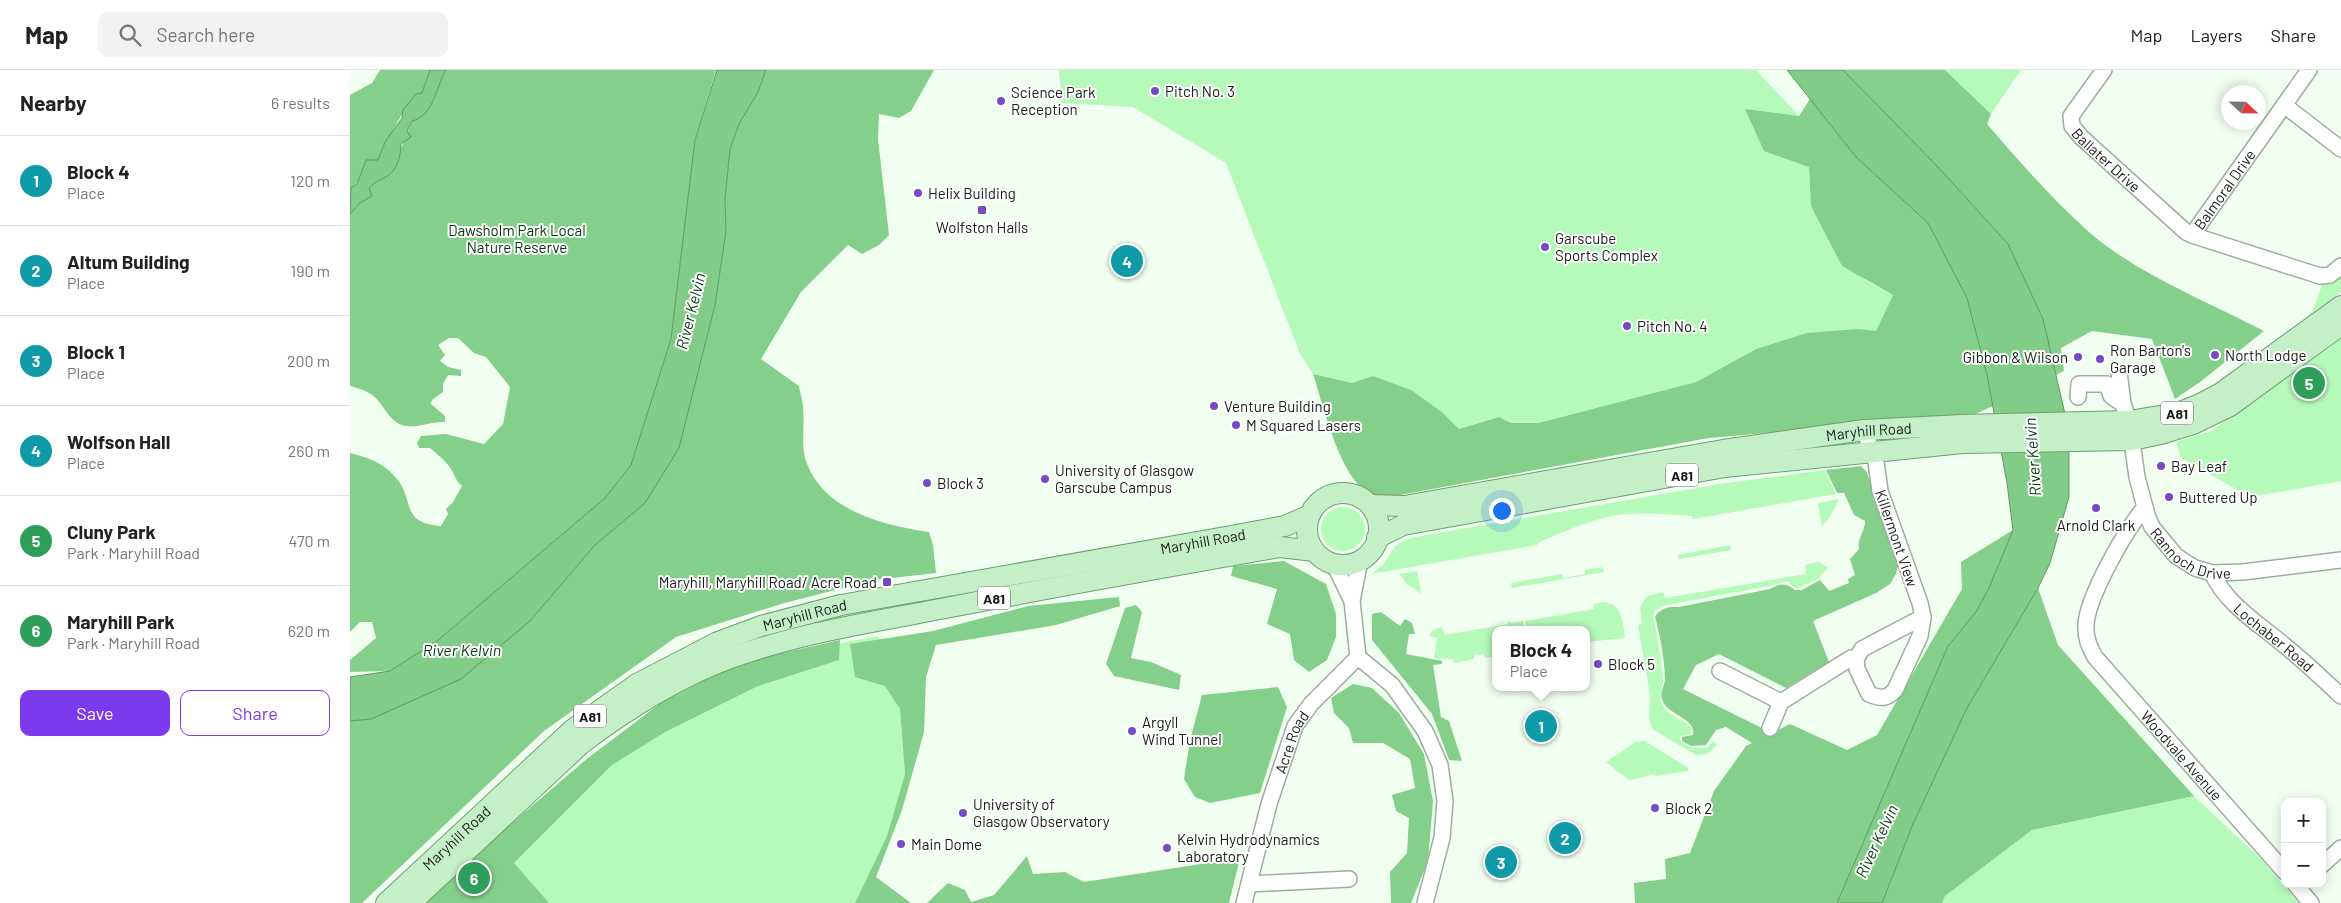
<!DOCTYPE html>
<meta charset="utf-8">
<style>
:root{--surface:#fff;--page:#f2f2f2;--text:#222;--muted:#767676;--line:#e0e0e0;--accent:#7c3aed}
body{margin:0;font-family:Barlow,sans-serif;background:var(--page);color:var(--text)}
.controls{position:absolute;right:15px;bottom:15px;display:grid;overflow:hidden;border-radius:10px;box-shadow:0 2px 12px #0003}
.controls button{width:45px;height:45px;display:grid;place-items:center;padding:0;border:0;border-bottom:1px solid var(--line);background:var(--surface);color:var(--text);font:25px sans-serif}
.compass{position:absolute;left:1871px;top:15px;width:45px;height:45px;border-radius:50%;background:var(--surface);box-shadow:0 2px 12px #0003;rotate:112deg}
.you{position:absolute;left:1151px;top:440px;width:18px;height:18px;margin:-12px;border:4px solid #fff;border-radius:50%;background:#1a73e8;box-shadow:0 0 0 8px #1a73e833}
.badge{display:grid;place-items:center;width:32px;height:32px;border-radius:50%;background:var(--accent);color:#fff;font-size:16px;font-weight:700}
.pin{position:absolute;translate:-50% -50%;border:2px solid #fff;box-shadow:0 1px 5px #0006}
.popup{position:absolute;left:1142px;top:556px;width:98px;height:65px;box-sizing:border-box;display:grid;place-content:center;border-radius:10px;background:var(--surface);filter:drop-shadow(0 1px 4px #0005);font-size:16px;white-space:nowrap;color:var(--muted)}
.popup b{font-size:19px;color:var(--text)}
.popup::after{content:'';position:absolute;left:50%;top:100%;margin-left:-10px;border:10px solid transparent;border-top-color:var(--surface)}
.list{margin:0;padding:0;list-style:none}
h2{display:flex;justify-content:space-between;align-items:center;height:65px;margin:0;padding:0 20px;font-size:21px}
h2 small{font-size:16px;font-weight:400;color:var(--muted)}
.list li{display:grid;grid-template-columns:32px 1fr auto;gap:15px;align-items:center;box-sizing:border-box;height:90px;padding:0 20px;border-top:1px solid var(--line)}
.list b{display:block;font-size:19px;white-space:nowrap}
.list p{margin:0;font-size:16px;white-space:nowrap;color:var(--muted)}
.list em{font-size:16px;font-style:normal;color:var(--muted)}
.actions{display:flex;gap:10px;padding:15px 20px}
.actions a{flex:1;padding:11px 0;border:1px solid var(--accent);border-radius:10px;text-align:center;font-size:18px;color:var(--accent)}
.actions .main{background:var(--accent);color:#fff}
.icon{flex:none;width:28px;height:28px;fill:none;stroke:currentColor;stroke-width:2;stroke-linecap:round;stroke-linejoin:round}
.map{position:relative;flex:none;width:1991px;height:833px;overflow:hidden}
header{display:flex;align-items:center;gap:30px;box-sizing:border-box;height:70px;padding:0 25px;background:var(--surface);border-bottom:1px solid var(--line)}
header strong{font-size:24px}
nav{display:flex;gap:28px;margin-inline-start:auto;font-size:18px}
.search{width:350px;height:45px;background:var(--page);display:flex;align-items:center;gap:12px;box-sizing:border-box;padding:0 18px;border-radius:10px;color:var(--muted);font-size:19px}
main{display:flex}
aside{flex:1;background:var(--surface)}
.map>svg:first-child{display:block}
</style>
<header>
<strong>Map</strong>
<div class="search"><svg class="icon" aria-label="search" viewBox="0 0 24 24"><circle cx="10" cy="10" r="6"/><path d="M15 15l6 6"/></svg>Search here</div>
<nav><a>Map</a><a>Layers</a><a>Share</a></nav>
</header>
<main>
<aside>
<h2>Nearby<small>6 results</small></h2>
<ul class="list">
<li><span class="badge" style="background:#0f9aa8">1</span><div><b>Block 4</b><p>Place</p></div><em>120 m</em></li>
<li><span class="badge" style="background:#0f9aa8">2</span><div><b>Altum Building</b><p>Place</p></div><em>190 m</em></li>
<li><span class="badge" style="background:#0f9aa8">3</span><div><b>Block 1</b><p>Place</p></div><em>200 m</em></li>
<li><span class="badge" style="background:#0f9aa8">4</span><div><b>Wolfson Hall</b><p>Place</p></div><em>260 m</em></li>
<li><span class="badge" style="background:#2e9e5b">5</span><div><b>Cluny Park</b><p>Park · Maryhill Road</p></div><em>470 m</em></li>
<li><span class="badge" style="background:#2e9e5b">6</span><div><b>Maryhill Park</b><p>Park · Maryhill Road</p></div><em>620 m</em></li>
</ul>
<div class="actions"><a class="main">Save</a><a>Share</a></div>
</aside>
<div class="map">
<svg width="1991" height="833" viewBox="0 0 1991 833">
<rect width="100%" height="100%" fill="#f1fff1"/>
<g fill="#b6fab9">
<path d="M709,0H1406L1449,46L1459,97L1461,136L1517,212L1543,225L1526,262L1508,259L1406,279L1346,312L1192,354L1161,353L1148,347L1109,359L1092,342L1023,306L1002,313L963,304L950,284L876,93L783,37L712,33Z"/>
<path d="M1595,0H1671L1641,44Z"/>
<path d="M1991,207V222L1962,243L1973,212L1984,211Z"/>
<path d="M1991,266V411L1900,427L1831,388L1826,372L1861,361Z"/>
<path d="M1475,400L1486,424L1343,449L1342,446C1314,444 1284,441 1257,447C1233,453 1210,463 1188,473L1187,475L1021,504L1033,495L1045,476L1057,469L1070,466L1370,414Z"/>
<path d="M1489,429L1480,447L1472,456L1468,433Z"/>
<circle cx="993" cy="459" r="22"/>
<path d="M1380,475L1381,480L1329,489L1328,485Z"/>
<path d="M1468,492L1479,498L1472,503L1470,508L1446,519L1437,511L1419,516L1312,536L1305,541L1303,547C1306,558 1314,602 1313,612C1312,622 1307,628 1314,638C1321,647 1334,650 1342,658L1340,665L1330,666V670C1339,679 1345,678 1357,678L1363,671L1367,675L1357,684L1346,685L1302,659L1299,649L1300,625L1288,555L1292,554L1290,537L1296,527L1313,522L1315,528L1456,504L1455,495Z"/>
<path d="M1253,497L1254,502L1162,518L1161,513L1212,504L1213,508L1235,504V500Z"/>
<path d="M1067,501L1071,524L1056,513L1049,504Z"/>
<path d="M1254,532C1273,534 1273,553 1275,568L1236,572V560H1177L1175,551L1244,539V534Z"/>
<path d="M1158,551L1161,553L1173,551L1175,560H1146V586L1135,588L1134,584L1124,585V589L1104,593L1103,589L1084,588L1087,568L1079,566L1083,560L1092,557L1095,565L1158,554Z"/>
<path d="M528,566L543,599L550,639L555,704L537,766L505,833H73L127,783L238,688L311,633L388,593Z"/>
<path d="M1295,671L1338,698V701L1306,706L1303,704C1295,706 1288,709 1279,710L1256,692L1286,672Z"/>
<path d="M1844,726L1910,788L1949,833H1592L1595,826L1682,760Z"/>
</g>
<g fill="#84cf89">
<path d="M30,0H80L72,23C58,26 35,76 28,90C8,94 15,109 1,118L2,126L0,128V25L22,13Z"/>
<path d="M96,0H366L345,70L321,269L281,395L255,428L87,571L40,601L0,602V590L26,568L22,552H10L0,562V383C20,388 34,393 47,409C65,431 50,453 91,456L98,444L96,439L103,432L112,416C105,410 105,405 101,399C96,391 87,384 80,378H69L67,373L71,366L96,364L134,374L153,354L160,317L136,287L124,283L108,268H99L88,275L95,285L90,291L98,297L111,300V306L98,305L93,314V322L82,330L81,334L95,346V352C81,351 69,358 56,356C38,353 35,334 22,325C16,320 7,318 0,316V144L10,133L22,126L19,118L28,109L41,104L62,51C79,48 88,14 96,0Z"/>
<path d="M416,0H584L561,41L549,48L529,44L528,69L539,165L529,175L512,184L498,175L451,222L411,289L449,316C450,323 453,331 453,338C455,354 451,373 455,388C471,440 531,455 579,462L583,475L586,503L524,510L431,534L326,567L194,661L12,833H0V651L21,649L52,633L180,551L245,475L295,433L329,378L365,235L376,161L375,129L380,79L389,54L408,22Z"/>
<path d="M1493,0H1595L1641,44L1637,54C1669,91 1702,129 1739,162C1784,202 1860,233 1914,261L1850,312L1825,329L1802,269L1742,261L1711,278L1714,301L1706,305L1693,249L1658,174L1587,96Z"/>
<path d="M1460,29L1506,87L1578,153L1617,228L1637,305L1643,336L1623,345L1359,368L1039,427C1034,426 1026,426 1020,423C990,410 973,334 963,304L1002,313L1023,306L1061,320L1092,342L1109,359L1149,347L1161,353H1189L1346,312L1406,279L1457,263L1508,259L1526,261L1543,225L1492,196L1461,136L1459,97L1414,81L1395,39L1449,46Z"/>
<path d="M1511,396L1516,401L1550,486L1546,504L1540,514L1526,523L1463,551L1479,592L1436,618L1369,584L1346,595L1333,619L1422,663L1440,654L1497,680L1527,665L1612,519L1611,492L1663,460L1639,518L1626,542L1598,576L1487,833H1285L1284,813L1316,809L1315,789L1340,783L1364,721L1396,676L1402,673L1376,657L1366,660L1356,675L1341,676L1332,671V667L1343,665C1347,648 1316,645 1312,629C1310,622 1314,617 1315,610C1315,593 1310,564 1305,547C1310,538 1320,536 1329,537L1420,519C1431,513 1435,513 1445,520H1452L1470,510L1479,521L1499,513L1498,509L1505,505L1500,489L1509,479C1507,469 1515,461 1515,451L1504,445L1494,423H1487L1476,400Z"/>
<path d="M934,491L976,514L986,544V567L977,590L959,602L944,590L940,564L917,554L927,519L881,506L883,496Z"/>
<path d="M1688,518L1708,575L1844,726L1682,760L1595,826L1592,833H1532L1563,754L1617,638Z"/>
<path d="M769,527L770,536L706,555L586,575L576,607L574,662L552,740L526,807L561,833H505L537,766L555,704L550,639L535,616L505,607L500,574L583,561L678,536Z"/>
<path d="M786,535L792,542L781,588L801,592L831,605L829,620L764,606L756,594L775,538Z"/>
<path d="M1031,542L1050,556L1055,549L1062,553L1065,564H1059L1056,584L1092,591V594L1083,595L1091,647L1099,651L1112,691L1099,690L1082,644L1022,570V544Z"/>
<path d="M490,570L489,590L408,616L315,662L262,695L164,793L199,833H73L127,783L238,688L311,633L388,593Z"/>
<path d="M1003,614L1022,618L1049,643L1074,684L1083,731L1078,791L1061,833H1041L1040,802L1057,783L1059,748L1046,741L1042,725L1065,718L1060,689L1033,673H1003L999,658L984,643L981,628Z"/>
<path d="M928,617L937,637L910,723L860,733L845,727L834,709L840,670L852,625Z"/>
<path d="M677,786L683,804L715,802L734,812L890,788L879,833H577L598,813L615,820L621,832L644,825Z"/>
</g>
<g fill="#81cc86" stroke="#619764">
<path d="M80,0H96C86,16 84,46 62,51L57,61L61,67L51,74C51,83 48,98 40,104C33,110 28,109 19,118L22,126L10,133L0,144L1,118L7,114L16,90H28L35,72L52,48L53,40L66,24L72,23Z"/>
<path d="M367,0H416L408,22L389,54L380,79L375,129L376,161L365,235L329,378L295,433L245,475L180,551L111,609L21,649L0,651V607L40,601L87,571L255,428L281,395L321,269L345,70Z"/>
<path d="M1437,0H1493L1587,96L1658,174L1693,249L1715,344L1719,385V427L1700,493L1688,518L1617,638L1563,754L1532,833H1487L1598,576L1626,542L1639,518L1663,460L1657,413L1637,305L1617,228L1578,153L1506,87Z"/>
</g>
<g fill="none" stroke-linecap="round" stroke-linejoin="round">
<defs>
<g id="minor">
<path id="s1" d="M1754,0L1721,46L1722,56L1731,67L1836,162L1842,165L1970,206L1980,205L1991,196"/>
<path d="M1934,35L1991,79"/>
<path id="s2" d="M1842,165L1959,0"/>
<path id="s3" d="M1769,302L1773,334L1779,351L1787,407L1797,445L1802,457L1826,486L1845,498L1862,503L1893,502L1991,490"/>
<path d="M1728,327L1729,314H1757L1761,326L1773,334"/>
<path id="s4" d="M1795,437C1776,459 1738,526 1736,554C1735,567 1739,576 1745,587L1935,802"/>
<path d="M984,494L1002,531"/>
<path id="s5" d="M1862,503C1877,535 1908,553 1934,575C1954,591 1973,609 1991,626"/>
<path d="M1008,587L1042,615L1075,661L1090,695L1095,731L1092,768L1075,833"/>
<path d="M1008,587L1002,531L1010,490"/>
<path d="M1506,589L1507,599L1519,624C1531,629 1537,629 1545,620L1570,566L1573,547"/>
<path d="M1370,601L1431,632L1501,588L1506,589L1512,579L1573,547L1570,533L1530,421L1526,392L1514,360"/>
<path d="M1420,658L1431,632"/>
<path d="M1972,795L1991,778"/>
<path d="M899,814L999,809"/>
<path d="M1945,814L1961,833"/>
<path id="s6" d="M894,833L919,734L945,656L961,634L1008,587"/>
</g>
<g id="major">
<circle cx="993" cy="459" r="36"/>
<path id="s7" d="M1020,435L1054,436L1373,380L1514,360L1612,355L1779,351L1827,343L1848,335L1871,323L1991,236"/>
<path d="M1027,468L1053,455L1375,397L1613,373L1782,370L1811,364L1843,354L1880,336L1991,255"/>
<path id="s8" d="M36,833L222,660L287,614L368,572L411,556L491,535L881,466L935,456L960,445"/>
<path d="M61,833L231,674C276,640 325,609 378,589C451,562 530,551 606,536C714,515 822,496 930,477L964,481"/>
</g>
</defs>
<use href="#minor" stroke="#9dae9e" stroke-width="18"/>
<use href="#major" stroke="#6e9f71" stroke-width="22"/>
<use href="#minor" stroke="#fff" stroke-width="15"/>
<use href="#major" stroke="#c5efc7" stroke-width="20"/>
</g>
<g fill="#754ac3" stroke="#fff" stroke-width="2">
<circle cx="805" cy="21" r="5"/>
<circle cx="651" cy="31" r="5"/>
<circle cx="568" cy="123" r="5"/>
<rect x="627" y="135" width="10" height="10" rx="2.5"/>
<circle cx="1195" cy="177" r="5"/>
<circle cx="1277" cy="256" r="5"/>
<circle cx="1865" cy="285" r="5"/>
<circle cx="1728" cy="287" r="5"/>
<circle cx="1750" cy="289" r="5"/>
<circle cx="864" cy="336" r="5"/>
<circle cx="886" cy="355" r="5"/>
<circle cx="1811" cy="396" r="5"/>
<circle cx="695" cy="409" r="5"/>
<circle cx="577" cy="413" r="5"/>
<circle cx="1819" cy="427" r="5"/>
<circle cx="1746" cy="438" r="5"/>
<rect x="532" y="507" width="10" height="10" rx="2.5"/>
<circle cx="1248" cy="594" r="5"/>
<circle cx="782" cy="661" r="5"/>
<circle cx="1305" cy="738" r="5"/>
<circle cx="613" cy="743" r="5"/>
<circle cx="551" cy="774" r="5"/>
<circle cx="817" cy="778" r="5"/>
</g>
<g text-anchor="middle" dominant-baseline="central" stroke-width="4" stroke-linejoin="round" paint-order="stroke">
<g fill="#fff" stroke="#5c605c" stroke-width="1">
<rect x="1811" y="331.5" width="32" height="23" rx="4"/>
<rect x="1316" y="393.5" width="32" height="23" rx="4"/>
<rect x="628" y="516.5" width="32" height="23" rx="4"/>
<rect x="224" y="634.5" width="32" height="23" rx="4"/>
</g>
<g font-size="14" font-weight="bold" fill="#161c16">
<text x="1827" y="343">A81</text>
<text x="1332" y="405">A81</text>
<text x="644" y="528">A81</text>
<text x="240" y="646">A81</text>
</g>
<g font-size="15" fill="#161c16" stroke="#fff" text-anchor="start">
<text x="815" y="21">Pitch No. 3</text>
<text x="661" y="22">Science Park<tspan x="661" dy="17">Reception</tspan></text>
<text x="578" y="123">Helix Building</text>
<text x="632" y="157" text-anchor="middle">Wolfston Halls</text>
<text x="1205" y="168">Garscube<tspan x="1205" dy="17">Sports Complex</tspan></text>
<text x="1287" y="256">Pitch No. 4</text>
<text x="1760" y="280">Ron Barton's<tspan x="1760" dy="17">Garage</tspan></text>
<text x="1875" y="285">North Lodge</text>
<text x="1718" y="287" text-anchor="end">Gibbon &amp; Wilson</text>
<text x="874" y="336">Venture Building</text>
<text x="896" y="355">M Squared Lasers</text>
<text x="1821" y="396">Bay Leaf</text>
<text x="705" y="400">University of Glasgow<tspan x="705" dy="17">Garscube Campus</tspan></text>
<text x="587" y="413">Block 3</text>
<text x="1829" y="427">Buttered Up</text>
<text x="1746" y="455" text-anchor="middle">Arnold Clark</text>
<text x="527" y="512" text-anchor="end">Maryhill, Maryhill Road/ Acre Road</text>
<text x="1258" y="594">Block 5</text>
<text x="792" y="652">Argyll<tspan x="792" dy="17">Wind Tunnel</tspan></text>
<text x="623" y="734">University of<tspan x="623" dy="17">Glasgow Observatory</tspan></text>
<text x="1315" y="738">Block 2</text>
<text x="827" y="769">Kelvin Hydrodynamics<tspan x="827" dy="17">Laboratory</tspan></text>
<text x="561" y="774">Main Dome</text>
</g>
<g font-size="15" fill="#161c16" stroke="#fff">
<text stroke="none"><textPath href="#s1" startOffset="115">Ballater Drive</textPath></text>
<text stroke="none"><textPath href="#s2" startOffset="56">Balmoral Drive</textPath></text>
<text stroke="none"><textPath href="#s7" startOffset="505">Maryhill Road</textPath></text>
<text transform="translate(1547 468) rotate(71)">Killermont View</text>
<text stroke="none"><textPath href="#s8" startOffset="921">Maryhill Road</textPath></text>
<text stroke="none"><textPath href="#s3" startOffset="209">Rannoch Drive</textPath></text>
<text stroke="none"><textPath href="#s8" startOffset="516">Maryhill Road</textPath></text>
<text stroke="none"><textPath href="#s5" startOffset="90">Lochaber Road</textPath></text>
<text stroke="none"><textPath href="#s6" startOffset="168">Acre Road</textPath></text>
<text stroke="none"><textPath href="#s4" startOffset="298">Woodvale Avenue</textPath></text>
<text stroke="none"><textPath href="#s8" startOffset="96">Maryhill Road</textPath></text>
</g>
<g font-size="15" fill="#003709" stroke="#fff">
<text x="167" y="160">Dawsholm Park Local<tspan x="167" dy="17">Nature Reserve</tspan></text>
</g>
<g font-size="16" font-style="italic" fill="#023b0e" stroke="#fff">
<text transform="translate(340 241) rotate(-76)">River Kelvin</text>
<text transform="translate(1682 387) rotate(-94)">River Kelvin</text>
<text x="112" y="579">River Kelvin</text>
<text transform="translate(1526 771) rotate(-65)">River Kelvin</text>
</g>
</g>
</svg>
<div class="controls">
<button>+</button>
<button>−</button>
</div>
<svg class="compass" viewBox="-18 -18 36 36"><path d="M0-13l5 13h-10z" fill="#e53935"/><path d="M0 13l5-13h-10z" fill="#767676"/></svg>
<div class="you"></div>
<div class="pin badge" style="left:1191px;top:656px;background:#0f9aa8">1</div>
<div class="popup"><b>Block 4</b>Place</div>
<div class="pin badge" style="left:1215px;top:768px;background:#0f9aa8">2</div>
<div class="pin badge" style="left:1151px;top:792px;background:#0f9aa8">3</div>
<div class="pin badge" style="left:777px;top:191px;background:#0f9aa8">4</div>
<div class="pin badge" style="left:1959px;top:313px;background:#2e9e5b">5</div>
<div class="pin badge" style="left:124px;top:808px;background:#2e9e5b">6</div>
</div>
</main>
